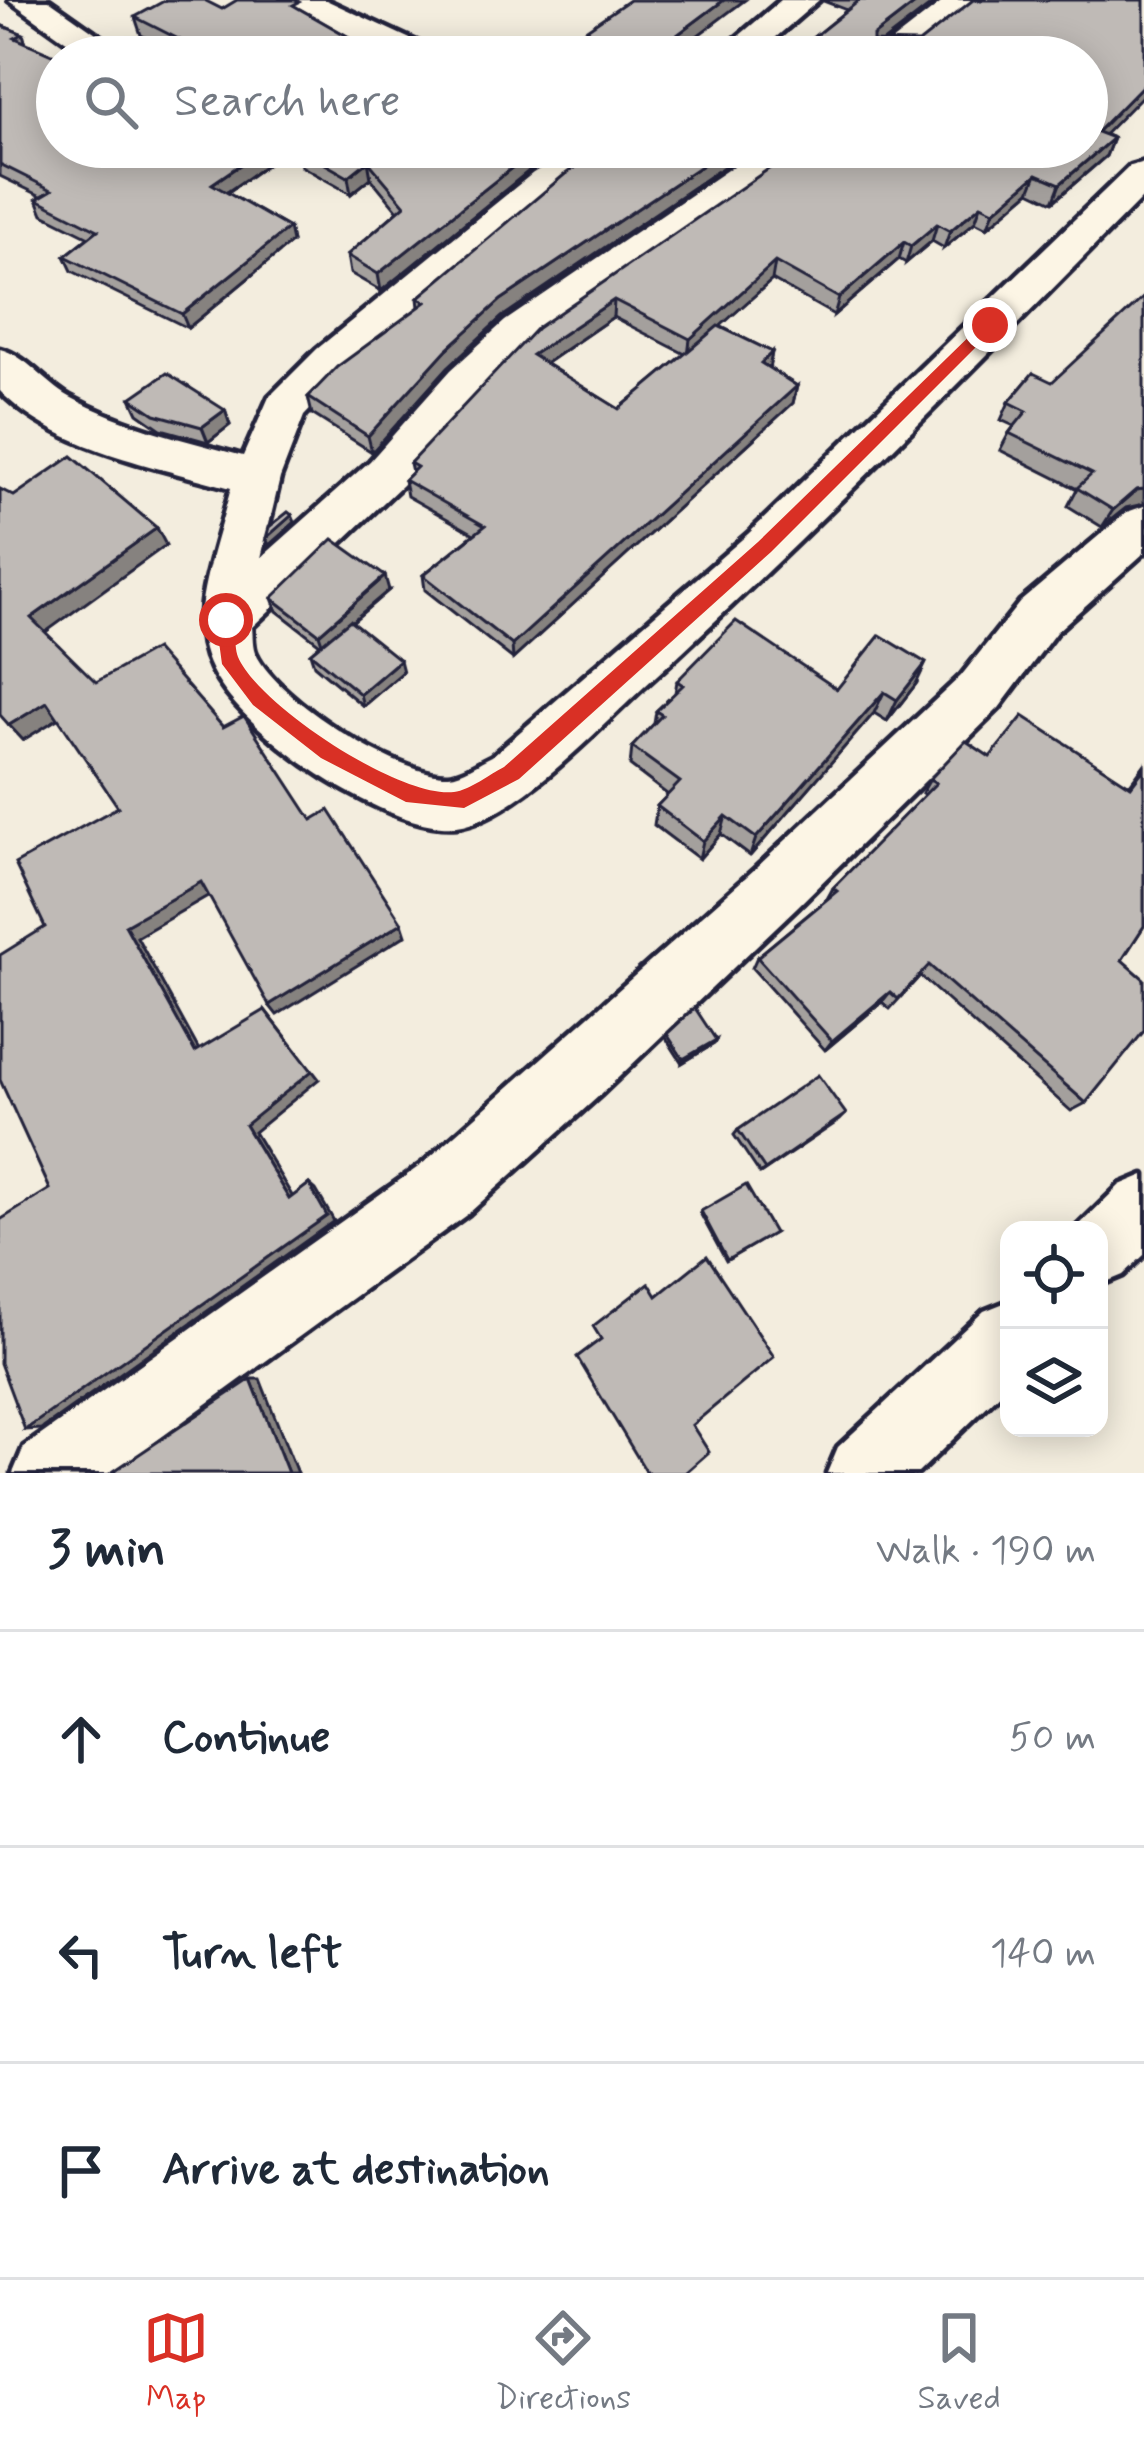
<!DOCTYPE html>
<meta charset="utf-8">
<style>
:root{--surface:#fff;--page:#f6f6f7;--text:#1f2937;--muted:#747a83;--line:#e0e1e3;--accent:#d93025}
body{margin:0;font-family:Mynerve,sans-serif;background:var(--page);color:var(--text)}
.controls{position:absolute;right:36px;bottom:36px;display:grid;overflow:hidden;border-radius:24px;box-shadow:0 6px 30px #0003}
.controls button{width:108px;height:108px;display:grid;place-items:center;padding:0;border:0;border-bottom:3px solid var(--line);background:var(--surface);color:var(--text);font:60px sans-serif}
.stop{position:absolute;width:36px;height:36px;margin:-27px;border:9px solid #d93025;border-radius:50%;background:#fff}
.stop.end{background:#d93025;border-color:#fff;box-shadow:0 3px 12px #0008}
.list{margin:0;padding:0;list-style:none}
h2{display:flex;justify-content:space-between;align-items:center;height:156px;margin:0;padding:0 48px;font-size:51px}
h2 small{font-size:39px;font-weight:400;color:var(--muted)}
.list li{display:grid;grid-template-columns:78px 1fr auto;gap:36px;align-items:center;box-sizing:border-box;height:216px;padding:0 48px;border-top:3px solid var(--line)}
.list b{display:block;font-size:45px;white-space:nowrap}
.list em{font-size:39px;font-style:normal;color:var(--muted)}
.icon{flex:none;width:66px;height:66px;fill:none;stroke:currentColor;stroke-width:2;stroke-linecap:round;stroke-linejoin:round}
.map{position:relative;flex:none;width:1144px;height:1473px;overflow:hidden}
.search{position:absolute;background:var(--surface);box-shadow:0 6px 30px #0003;left:36px;right:36px;top:36px;height:132px;display:flex;align-items:center;gap:30px;box-sizing:border-box;padding:0 42px;border-radius:66px;color:var(--muted);font-size:45px}
.sheet{height:804px;background:var(--surface)}
nav{display:flex;justify-content:space-around;align-items:center;box-sizing:border-box;height:168px;border-top:3px solid var(--line);background:var(--surface);font-size:33px;color:var(--muted)}
nav a{display:grid;justify-items:center;gap:6px}
nav .on{color:var(--accent)}
.map>svg:first-child{display:block}
</style>
<div class="map">
<svg width="1144" height="1473" viewBox="0 0 1144 1473">
<rect width="100%" height="100%" fill="#f3edde"/>
<filter id="ink" filterUnits="userSpaceOnUse"><feTurbulence type="fractalNoise" baseFrequency=".00833" numOctaves="2"/><feDisplacementMap in="SourceGraphic" scale="24" xChannelSelector="R" yChannelSelector="G"/><feConvolveMatrix kernelMatrix="1 2 1 2 8 2 1 2 1" color-interpolation-filters="sRGB"/></filter>
<g filter="url(#ink)">
<g fill="none" stroke-linecap="round" stroke-linejoin="round">
<defs>
<g id="minor">
<path d="M9,0H49L130,57H89Z"/>
<path d="M282,0H326L434,50L440,57H394L287,7Z"/>
<path d="M781,0H819L753,57H714Z"/>
<path d="M945,0H983L912,57H872Z"/>
<path d="M577,147H623L561,189L347,371L304,416L280,478L261,558L370,461L451,370L505,321L761,147H803L765,182L535,341L483,392L402,485L252,627C253,635 252,647 256,654C278,700 399,777 449,775C463,774 479,762 492,756L748,534L1130,166L1144,162V196C980,362 817,529 645,686C603,724 514,820 457,826C405,831 324,781 285,750C168,656 196,618 231,488C156,466 56,450 0,391V349C27,356 45,383 70,397C124,426 184,440 243,456L269,397L317,349L533,173Z"/>
<path d="M1144,506V553L1056,632L999,708L797,907L600,1095L469,1213L112,1473H13L24,1447L421,1165L755,869L961,676L1020,602L1127,512Z"/>
<path d="M1144,1175V1255L1123,1275L1099,1285V1230H1074L1120,1185Z"/>
<path d="M1009,1301V1385L918,1473H827L838,1447L984,1311Z"/>
</g>
</defs>
<use href="#minor" stroke="#22223b" stroke-width="9"/>
<use href="#minor" fill="#fcf5e5" fill-rule="evenodd"/>
</g>
<g fill="#a4a09d" stroke="#22223b" stroke-width="3" fill-rule="evenodd">
<path d="M821,0H938L883,43L1113,138L1106,156L1053,202L1030,191L987,228L975,222L944,248L932,241L906,263L899,259L834,315L772,280L720,326L772,352L769,368L797,386L793,403L513,659L425,590L423,575L474,534L407,496L404,480L412,472L410,463L770,168L1087,147L808,56L811,39L847,10ZM613,317L685,354L619,409L545,364Z"/>
<path d="M222,9L301,10L370,49L371,57H184L141,35L135,17Z"/>
<path d="M0,25L23,34L57,147L272,161L227,193L289,228L292,242L188,328L72,271L65,256L89,237L43,214L37,199L41,196L0,176Z"/>
<path d="M604,147H753L502,317L448,367L372,452L312,414L308,397L419,307L418,298Z"/>
<path d="M297,148L530,170L381,291L350,273L347,255L398,211L371,178L351,194L301,166Z"/>
<path d="M1033,373L1126,508L1102,527L1068,506L1077,489L1000,450L1009,433L1014,426L1001,420L1009,402Z"/>
<path d="M131,398L225,410L230,425L208,442L161,429L138,413Z"/>
<path d="M389,590L352,622L403,672L363,706L314,665L310,653L320,644L277,611L272,598Z"/>
<path d="M677,681L837,689L916,684L887,721L874,713L750,856L721,834L699,859L654,825L657,806L668,795L630,766L632,747L654,724L656,711L675,693Z"/>
<path d="M990,757L1130,784L1144,765V926L1122,960L1086,1103L1071,1111L920,976L890,1009L882,1002L825,1050L752,968L757,957L827,899L833,888L925,795L922,793L930,779Z"/>
<path d="M667,1034L716,1040L714,1044L682,1063L666,1038Z"/>
<path d="M846,1114L760,1174L734,1135L738,1130Z"/>
<path d="M701,1211L774,1233L726,1261L700,1213Z"/>
</g>
<g fill="#86827f" stroke="#22223b" stroke-width="3">
<path d="M724,0H745L681,48V57H666L669,41Z"/>
<path d="M920,0H938L869,53L873,36Z"/>
<path d="M370,49L371,57H354Z"/>
<path d="M1144,84V94L1090,149L1097,132Z"/>
<path d="M1113,138L1106,156L1053,202L1060,184Z"/>
<path d="M266,147H268L272,161L217,199L212,184Z"/>
<path d="M538,147H568L530,170L381,291L378,274Z"/>
<path d="M729,147H753L502,317L448,367L372,452L368,436L446,350L501,300Z"/>
<path d="M368,161L371,178L351,194L348,177Z"/>
<path d="M1037,174L1030,191L987,228L994,211Z"/>
<path d="M981,205L975,222L944,248L950,231Z"/>
<path d="M937,224L932,241L906,263L911,246Z"/>
<path d="M289,228L292,242L188,328L182,314Z"/>
<path d="M904,242L899,259L834,315L839,298Z"/>
<path d="M775,262L772,280L688,355L690,339Z"/>
<path d="M614,300L613,317L533,372L532,355Z"/>
<path d="M772,352L769,369L761,363Z"/>
<path d="M797,386L793,403L513,659L512,645Z"/>
<path d="M225,410L230,425L208,442L202,427Z"/>
<path d="M1144,489V504L1126,508L1102,527L1113,510L1136,490Z"/>
<path d="M292,515L295,522L269,545L266,538Z"/>
<path d="M157,528L166,545L43,634L31,618Z"/>
<path d="M385,576L389,590L323,646L319,634Z"/>
<path d="M400,660L403,672L363,706L360,694Z"/>
<path d="M926,663L916,684L887,721L897,700Z"/>
<path d="M884,692L874,713L750,856L756,838Z"/>
<path d="M47,702L59,718L23,740L9,725Z"/>
<path d="M726,816L721,834L699,859L703,841Z"/>
<path d="M201,882L211,894L137,937L205,1061L195,1052L125,925Z"/>
<path d="M402,923L406,935L277,1015L269,1005Z"/>
<path d="M890,992L882,1002L825,1050L832,1041Z"/>
<path d="M265,1010L319,1079L254,1132L297,1204L289,1199L245,1125Z"/>
<path d="M716,1040L714,1044L682,1063L683,1059Z"/>
<path d="M846,1114L840,1120L760,1174L765,1170Z"/>
<path d="M309,1184L316,1190L334,1221L42,1429L25,1430Z"/>
<path d="M251,1379H260L297,1473H288Z"/>
</g>
<g fill="#bfbab6" stroke="#22223b" stroke-width="3">
<path d="M166,0H204L222,9L237,0H295L299,2L293,5L370,49L354,57H214L135,17Z"/>
<path d="M629,0H724L669,41L681,47L666,57H546Z"/>
<path d="M860,0H920L873,36V42L919,43L973,0H1144V84L1097,132L1113,138L1060,184L1037,174L994,211L981,205L950,231L937,224L911,246L904,242L839,298L775,262L690,339L614,300L532,355L619,409L718,326L772,352L761,363L797,386L512,645L423,575L485,526L404,480L417,467L410,463L537,328L770,168L794,147H1087V57H812L829,46L811,39Z"/>
<path d="M0,25L23,34L15,38L59,57L54,60L57,62V147H266L212,184L289,228L182,314L65,256L98,230L37,199L52,190L0,164Z"/>
<path d="M298,147H538L378,274L347,255L405,205L368,161L348,177L297,148Z"/>
<path d="M604,147H729L501,300L446,350L368,436L308,397L337,367L426,302L418,298L564,175Z"/>
<path d="M1144,297V489L1136,490L1113,510L1077,488L1092,474L1009,433L1027,411L1009,402L1033,373L1052,382Z"/>
<path d="M167,373L225,410L202,427L155,414L131,398Z"/>
<path d="M72,456L157,528L31,618L96,682L155,649L223,727L244,716L312,820L329,810L402,923L269,1005L201,882L125,925L195,1052L265,1010L312,1071L245,1125L289,1199L309,1184L327,1216L25,1430L0,1363V1220L50,1189L0,1080V955L45,927L15,864L118,807L47,702L9,725L0,715V489L14,496Z"/>
<path d="M288,512L292,515L266,538L269,527Z"/>
<path d="M333,539L385,576L319,634L272,598Z"/>
<path d="M350,620L400,660L360,694L310,653Z"/>
<path d="M736,621L837,689L880,635L926,663L897,700L884,692L756,838L726,816L703,841L657,806L680,782L632,747L662,715L656,711L683,685L677,681Z"/>
<path d="M1023,716L1131,786L1144,769V926L1122,960L1144,979V1031L1086,1103L929,965L898,999L890,992L832,1041L757,957L837,891L833,888L936,783L930,779L966,741L990,757Z"/>
<path d="M695,1008L716,1040L683,1059L667,1034Z"/>
<path d="M818,1075L846,1114L765,1170L738,1130Z"/>
<path d="M746,1185L774,1233L727,1260L701,1211Z"/>
<path d="M707,1256L774,1357L692,1425L709,1452L685,1473H647L577,1357L601,1339L593,1326L649,1283L657,1296Z"/>
<path d="M251,1379L288,1473H111Z"/>
</g>
</g>
<path fill="#d93025" d="M985,321L998,325L771,552L519,779L464,808L406,802L321,758L253,705L222,664L216,620L226,613L235,620C236,631 234,647 238,657C259,706 401,799 454,792C470,790 490,774 504,767L758,542Z"/>
</svg>
<div class="controls">
<button><svg class="icon" aria-label="locate" viewBox="0 0 24 24"><circle cx="12" cy="12" r="6"/><path d="M12 2v4M12 18v4M2 12h4M18 12h4"/></svg></button>
<button><svg class="icon" aria-label="layers" viewBox="0 0 24 24"><path d="M12 4l9 5-9 5-9-5zM3 14l9 5 9-5"/></svg></button>
</div>
<div class="stop" style="left:226px;top:620px"></div>
<div class="stop end" style="left:990px;top:325px"></div>
<div class="search"><svg class="icon" aria-label="search" viewBox="0 0 24 24"><circle cx="10" cy="10" r="6"/><path d="M15 15l6 6"/></svg>Search here</div>
</div>
<section class="sheet">
<h2>3 min<small>Walk · 190 m</small></h2>
<ul class="list">
<li><svg class="icon" aria-label="ahead" viewBox="0 0 24 24"><path d="M12 20V5M6 11l6-6 6 6"/></svg><div><b>Continue</b></div><em>50 m</em></li>
<li><svg class="icon" aria-label="left" viewBox="0 0 24 24"><path d="M17 20v-9H6M10 6l-5 5 5 5"/></svg><div><b>Turn left</b></div><em>140 m</em></li>
<li><svg class="icon" aria-label="arrive" viewBox="0 0 24 24"><path d="M6 21V4h12l-3 4 3 4H6"/></svg><div><b>Arrive at destination</b></div></li>
</ul>
</section>
<nav>
<a class="on"><svg class="icon" aria-label="map" viewBox="0 0 24 24"><path d="M3 6l6-2 6 2 6-2v14l-6 2-6-2-6 2zM9 4v14M15 6v14"/></svg>Map</a>
<a><svg class="icon" aria-label="directions" viewBox="0 0 24 24"><path d="M12 3l9 9-9 9-9-9zM9 14v-3h6M13 9l2 2-2 2"/></svg>Directions</a>
<a><svg class="icon" aria-label="saved" viewBox="0 0 24 24"><path d="M7 4h10v16l-5-4-5 4z"/></svg>Saved</a>
</nav>
